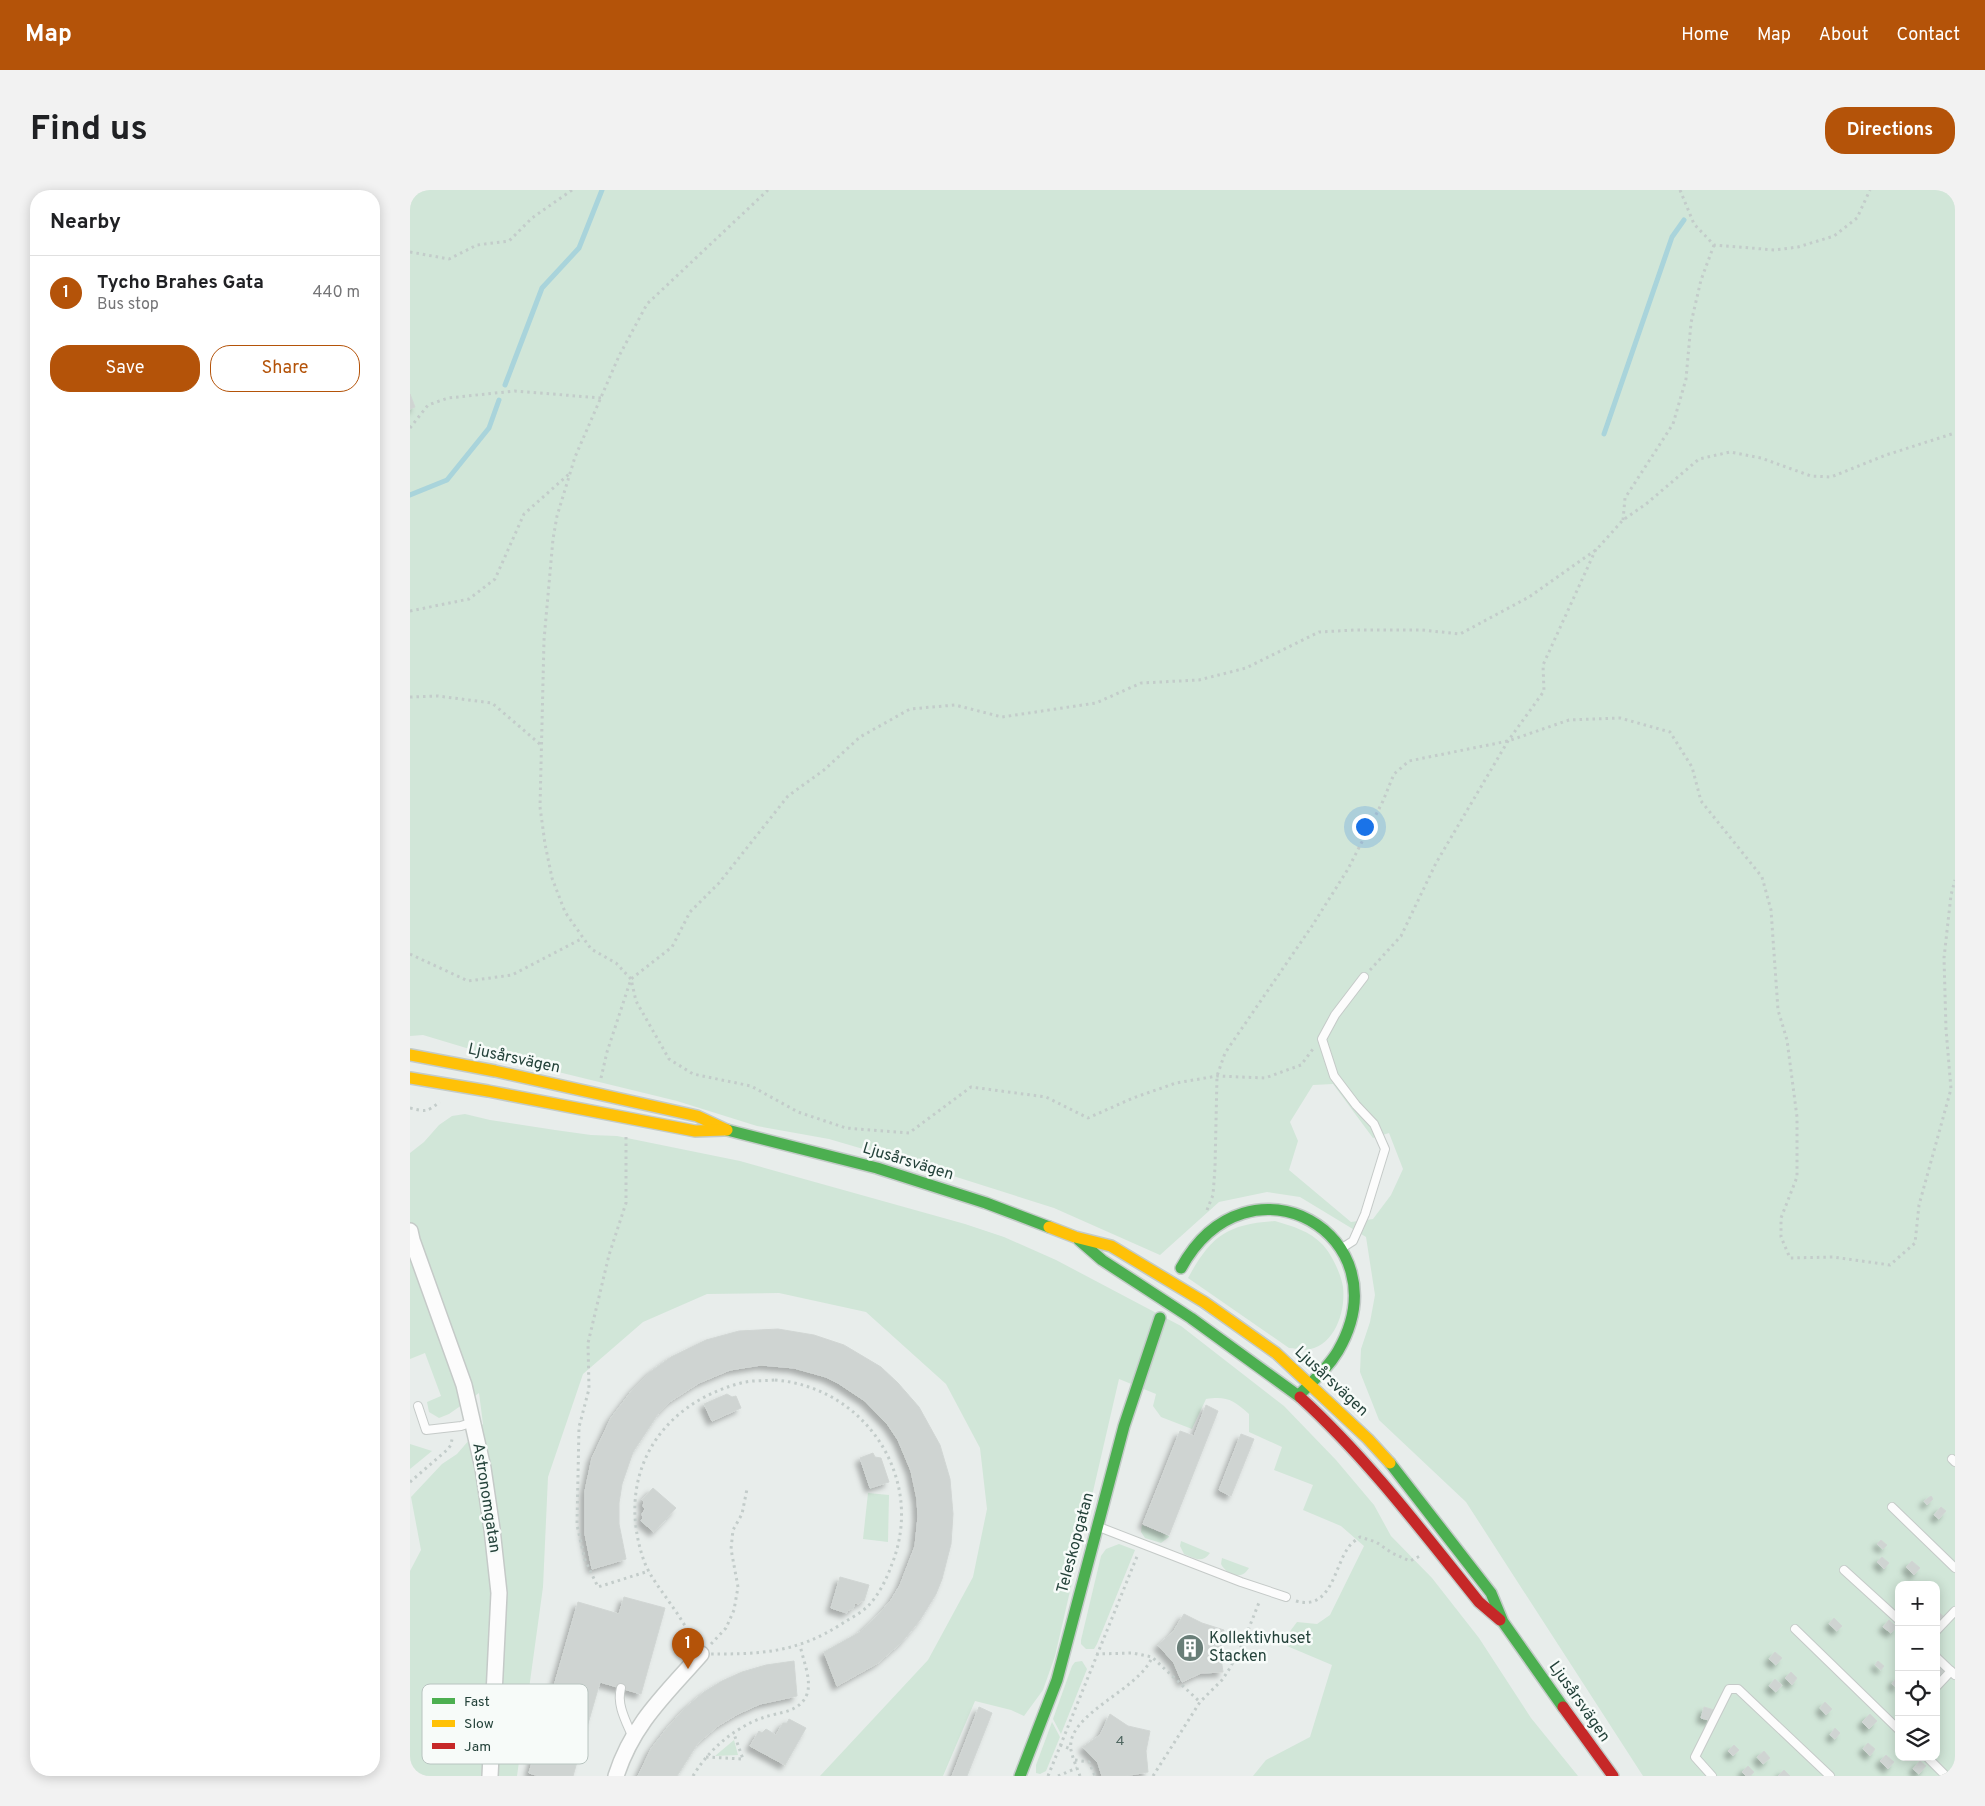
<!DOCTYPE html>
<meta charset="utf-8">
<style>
:root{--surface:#fff;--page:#f2f2f2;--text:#202124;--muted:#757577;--line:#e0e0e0;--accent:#b45309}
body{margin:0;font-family:Overpass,sans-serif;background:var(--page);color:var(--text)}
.controls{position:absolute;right:15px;bottom:15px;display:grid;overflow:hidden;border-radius:10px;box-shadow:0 2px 12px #0003}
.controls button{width:45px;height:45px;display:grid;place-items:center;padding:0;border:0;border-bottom:1px solid var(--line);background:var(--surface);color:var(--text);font:25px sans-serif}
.you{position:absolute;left:954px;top:636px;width:18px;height:18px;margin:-12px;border:4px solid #fff;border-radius:50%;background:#1a73e8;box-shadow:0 0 0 8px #1a73e833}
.badge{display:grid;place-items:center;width:32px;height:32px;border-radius:50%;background:var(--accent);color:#fff;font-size:16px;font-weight:700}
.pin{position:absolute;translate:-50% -41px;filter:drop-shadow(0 1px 2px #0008)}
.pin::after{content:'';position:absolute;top:26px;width:18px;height:15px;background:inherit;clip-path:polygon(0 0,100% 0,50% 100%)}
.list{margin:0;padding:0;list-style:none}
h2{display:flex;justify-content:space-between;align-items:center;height:65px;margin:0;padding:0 20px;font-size:21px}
h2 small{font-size:16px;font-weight:400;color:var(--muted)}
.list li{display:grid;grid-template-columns:32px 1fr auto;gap:15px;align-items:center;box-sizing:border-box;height:75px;padding:0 20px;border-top:1px solid var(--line)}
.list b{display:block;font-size:19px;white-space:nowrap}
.list p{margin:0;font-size:16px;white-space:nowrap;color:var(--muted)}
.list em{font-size:16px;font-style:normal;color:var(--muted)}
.actions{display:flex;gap:10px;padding:15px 20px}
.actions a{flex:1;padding:11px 0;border:1px solid var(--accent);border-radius:20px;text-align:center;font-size:18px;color:var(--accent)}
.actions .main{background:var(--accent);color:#fff}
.icon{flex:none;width:28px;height:28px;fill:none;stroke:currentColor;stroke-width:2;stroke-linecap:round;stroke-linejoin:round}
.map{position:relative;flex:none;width:1545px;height:1586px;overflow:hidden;border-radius:20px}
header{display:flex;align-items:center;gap:30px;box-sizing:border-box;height:70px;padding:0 25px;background:var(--accent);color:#fff}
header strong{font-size:24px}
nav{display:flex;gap:28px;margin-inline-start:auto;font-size:18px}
.intro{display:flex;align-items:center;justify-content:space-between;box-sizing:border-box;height:120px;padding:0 30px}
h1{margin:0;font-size:35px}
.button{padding:12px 22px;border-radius:20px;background:var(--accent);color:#fff;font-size:18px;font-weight:700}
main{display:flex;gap:30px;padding:0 30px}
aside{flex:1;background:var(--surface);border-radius:20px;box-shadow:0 2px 12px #0003}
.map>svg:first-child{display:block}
</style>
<header>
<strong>Map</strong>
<nav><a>Home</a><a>Map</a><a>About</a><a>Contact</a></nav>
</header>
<div class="intro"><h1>Find us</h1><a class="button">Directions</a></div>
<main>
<aside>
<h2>Nearby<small></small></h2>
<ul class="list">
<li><span class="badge">1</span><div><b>Tycho Brahes Gata</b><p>Bus stop</p></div><em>440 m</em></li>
</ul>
<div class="actions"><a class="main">Save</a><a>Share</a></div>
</aside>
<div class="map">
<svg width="1545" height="1586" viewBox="0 0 1545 1586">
<defs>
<filter id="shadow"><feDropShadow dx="-4.5" dy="4.5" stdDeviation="2.5" flood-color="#0004"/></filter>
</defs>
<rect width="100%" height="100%" fill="#e8edeb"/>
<g fill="#d1e6d8" fill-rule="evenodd">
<path d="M0,0H1545V1586H1233L1056,1312L969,1230L950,1182L951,1159L960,1132L965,1105L956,1047L890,1007L857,1002L809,1012L750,1065L644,1018L518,978L419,949L347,936L267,911L83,866L13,845L0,846ZM923,894L963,948L979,943L993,979L981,1005L963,1029L941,1032L879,980L888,951L880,932L903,895ZM1489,1395H1526V1567H1489Z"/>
<path d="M55,924L80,930L145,940L181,945L207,946L330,971L555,1034L594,1047L646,1070L771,1136L874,1216L926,1270L964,1315L981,1346L1022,1388L1069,1448L1121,1528L1168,1586H843L856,1570L900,1547L922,1475L877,1456L881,1440L887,1432L907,1434L920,1425L954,1356L931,1336L893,1320L903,1295L864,1280L872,1257L839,1242V1224C823,1210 817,1206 796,1209L782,1239L751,1227L743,1216L746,1204L709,1189L645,1466L633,1500L614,1526L601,1520L565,1511L533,1586H410L518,1470L563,1387L577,1319L570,1258L536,1194L456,1122L369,1103L297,1104L233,1132L173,1184L138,1287L133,1397L107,1586H0V1381L11,1360L1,1307L32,1274L47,1264L73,1234L69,1203L39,1224L29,1228L19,1222L17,1212L31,1206L15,1163L0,1169V963L14,952L29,935L42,926Z"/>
<path d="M865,1031C882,1036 900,1041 913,1055C922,1065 931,1084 933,1097C936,1122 924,1158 895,1160C890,1160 884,1158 879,1158L778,1088C801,1046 817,1034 865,1031Z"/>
<path d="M0,1254L22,1261L0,1279Z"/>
<path d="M458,1303L479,1305L478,1352L453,1349Z"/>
<path d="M732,1335L759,1346V1347L751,1353L735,1348L731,1342Z"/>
<path d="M771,1351L800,1363C792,1374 784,1368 774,1364L770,1356Z"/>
<path d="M709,1354L725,1360L687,1454L684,1459H676L671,1454V1450L691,1366L696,1359Z"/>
<path d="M812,1368L839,1378C831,1391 817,1385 811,1374Z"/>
<path d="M672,1471L677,1479L651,1544L643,1529L662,1476L665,1472Z"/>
<path d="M642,1532L650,1547L636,1581L630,1584L626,1583V1575Z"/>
<path d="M324,1550L328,1565L305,1566Z"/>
</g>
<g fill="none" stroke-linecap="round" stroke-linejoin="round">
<g stroke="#a9d4db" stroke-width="5">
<path d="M95,195L132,98L169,58L192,0"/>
<path d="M1194,244L1262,47L1274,30"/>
<path d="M0,305L37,290L79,238L89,210"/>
</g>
</g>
<g fill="#cfd4d2" stroke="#d1d6d4" filter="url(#shadow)">
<path d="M0,204L5,217L0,219Z"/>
<path d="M368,1139L404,1145L434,1155L471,1177L488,1193L509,1217L530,1255L540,1289L543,1324L541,1354L532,1389L526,1404L510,1430L492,1452L468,1473L427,1496L414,1462L450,1442L468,1425L481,1410L490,1395L505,1356L508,1327L507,1309L501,1281L488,1250L478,1235L455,1211L428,1193L416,1187L384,1178L351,1175L320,1180L289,1193L261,1211L248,1224L223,1262L212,1294L209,1313V1334L216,1369L182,1379L175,1344V1301L182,1268L201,1228L223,1199L240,1182L261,1167L296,1150L329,1141Z"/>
<path d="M317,1204L322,1207L326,1206L331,1218L302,1231L294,1214Z"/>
<path d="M796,1215L808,1221L759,1345L733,1334L770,1241L784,1246Z"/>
<path d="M831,1244L844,1249L821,1306L809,1300Z"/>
<path d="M463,1263L465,1267L471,1268L479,1292L460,1298L450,1268Z"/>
<path d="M243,1298L266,1318L244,1342L231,1331L233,1328L232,1324L235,1319L233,1316L234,1312L232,1310Z"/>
<path d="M1521,1306L1523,1309L1517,1315L1514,1311Z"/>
<path d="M1531,1317L1536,1321L1529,1329L1524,1325Z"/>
<path d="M1471,1350L1477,1355L1473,1359L1467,1354Z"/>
<path d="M1472,1367L1479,1373L1474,1379L1467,1372Z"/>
<path d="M1502,1371L1510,1378L1504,1385L1496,1377Z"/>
<path d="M430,1387L459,1395L454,1411H451L449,1414L445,1413L443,1419L438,1420L437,1423L421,1418Z"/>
<path d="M214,1407L255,1418L231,1504L190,1492L163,1586H129L119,1583L168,1412L209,1424Z"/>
<path d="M1526,1420L1533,1426L1527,1432L1526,1431Z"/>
<path d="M774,1424L792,1433L814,1440L810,1461L813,1482L791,1483L772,1492L764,1473L748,1455L763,1442Z"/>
<path d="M1424,1428L1432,1436L1427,1441L1419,1434Z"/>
<path d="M1479,1430L1487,1437L1481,1443L1473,1437Z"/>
<path d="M1365,1462L1372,1468L1366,1475L1359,1469Z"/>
<path d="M384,1471L387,1506L350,1514L328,1524L308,1536L288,1553L267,1586H228L241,1559L257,1538L275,1518L294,1502L312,1491L332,1482L356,1475Z"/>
<path d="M1468,1471L1474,1476L1471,1480L1465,1475Z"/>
<path d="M1526,1474L1534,1481L1527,1488L1526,1487Z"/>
<path d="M1381,1482L1387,1488L1382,1495L1375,1488Z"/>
<path d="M1486,1488L1489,1490L1487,1498L1482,1494Z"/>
<path d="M1365,1489L1372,1495L1366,1502L1359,1496Z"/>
<path d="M1415,1512L1422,1519L1416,1525L1410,1518Z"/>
<path d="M569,1517L582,1523L557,1586H542Z"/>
<path d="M1294,1517L1304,1520L1302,1531L1291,1528Z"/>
<path d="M700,1524L718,1536L740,1541L736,1561L738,1582L714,1586H692L688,1573L673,1557L690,1545Z"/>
<path d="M1460,1524L1467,1531L1459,1539L1452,1532Z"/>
<path d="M379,1529L396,1538L375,1575L340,1556L349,1541L352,1543L356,1539L366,1545L373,1533H377Z"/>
<path d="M1425,1538L1430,1543L1425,1549L1420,1545Z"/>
<path d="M1458,1553L1465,1559L1460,1566L1453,1559Z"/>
<path d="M1324,1555L1329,1560L1323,1566L1318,1561Z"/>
<path d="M1354,1561L1360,1568L1353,1574L1347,1567Z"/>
<path d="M1476,1565L1484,1572L1478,1579L1470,1571Z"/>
<path d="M1510,1571L1516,1576L1509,1584L1503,1579Z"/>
<path d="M1338,1576L1344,1582L1340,1586H1336L1332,1582Z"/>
<path d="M1374,1580L1380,1586H1368Z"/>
</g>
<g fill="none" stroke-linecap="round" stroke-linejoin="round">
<defs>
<g id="lane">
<path d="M932,1058L943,1051L955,1024L975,959L964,934L946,915L924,886L912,849L925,825L954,787"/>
<path d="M8,1216L16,1240L51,1236L63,1232"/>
<path d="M1542,1269L1545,1272"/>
<path d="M1482,1317L1545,1378"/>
<path d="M689,1337L831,1392L876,1407"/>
<path d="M1434,1380L1489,1430"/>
<path d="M1385,1439L1489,1540"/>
<path d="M1526,1441L1545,1421"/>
<path d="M1526,1467L1545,1485"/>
<path d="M1526,1497L1541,1481"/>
<path d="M211,1498C206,1515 217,1533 223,1548"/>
<path d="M1517,1567L1536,1586"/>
<path d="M1302,1586L1285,1567L1319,1499H1328L1420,1586"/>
</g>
<g id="street">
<path d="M0,1041L2,1050L54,1195L73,1278L82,1339L89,1403L80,1586"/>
<path d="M206,1586C223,1533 256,1504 291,1464"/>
</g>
<g id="fast">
<path d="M317,940L467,978L576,1013L639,1037"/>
<path d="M669,1050L692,1070L781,1128L890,1207"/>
<path d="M771,1078C838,956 995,1045 928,1161C918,1178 903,1191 890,1204"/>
<path d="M980,1273L1081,1403L1093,1432L1153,1517"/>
<path d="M610,1586L647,1490L714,1236L750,1128"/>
</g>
<g id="slow">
<path d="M0,865L85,881L287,926L317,940"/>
<path d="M0,888L78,901L285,941L314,940"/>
<path d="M639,1037L665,1047L701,1056L794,1112L866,1163L958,1249L980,1273"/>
</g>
<g id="jam">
<path d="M890,1207C957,1268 1012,1341 1069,1412L1090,1430"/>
<path d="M1153,1517L1203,1586"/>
</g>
</defs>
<use href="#lane" stroke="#c5cac8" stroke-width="10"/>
<use href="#street" stroke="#c5cac8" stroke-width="18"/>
<use href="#fast" stroke="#c3cbc8" stroke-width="14"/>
<use href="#slow" stroke="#c3cbc8" stroke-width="14"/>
<use href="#jam" stroke="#c3cbc8" stroke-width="14"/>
<g stroke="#c3ccca" stroke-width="3" stroke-dasharray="2.5 4" stroke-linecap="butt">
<path d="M358,0L237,114L209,166L165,267L147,326L143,349L134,450L130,617L135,654L142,688L155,722L181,759L206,773L221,789L226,811L259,869L283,884L341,896L388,922L436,938L499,943L561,897L636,907L678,928L723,908L766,893L807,886L855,888L891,875L903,859"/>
<path d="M1270,0L1284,34L1304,55L1365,60L1388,57L1424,46L1447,28L1460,0"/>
<path d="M0,62L39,69L67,55L99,51L122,28L162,0"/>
<path d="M0,238L18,215L38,208L105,201L191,208"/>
<path d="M1213,330L1215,308L1263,234L1276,189L1281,133L1291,90L1304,55"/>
<path d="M0,421L59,409L85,389L114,324L159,284"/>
<path d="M0,507L28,506L82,513L131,555"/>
<path d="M0,764L58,791L102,785L173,748"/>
<path d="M960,780L991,746L1026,673L1098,551L1134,501L1133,475L1186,359"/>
<path d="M191,888L197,862L221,789L262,757L280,722L309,693L378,606L414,580L450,547L500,519L545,515L592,527L686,513L731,493L789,490L836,478L909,442L945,440H1012L1050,444L1119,407L1187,359L1213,330L1236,314L1289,269L1320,262L1351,268L1401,286L1421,287L1476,265L1545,243"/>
<path d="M0,918C17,922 16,922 30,912"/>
<path d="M216,947V1013L199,1065L178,1153L179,1199L169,1237L167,1335L175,1370L188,1397L239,1381"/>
<path d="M797,1020L803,1005L805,978L807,886L815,863L902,736L938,679L973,611L984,584L999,571L1098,551L1159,530L1210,528L1260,542L1282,577L1291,611L1352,687L1361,720L1368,820L1377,850L1387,927V987L1371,1028V1047L1380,1068L1423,1067L1480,1075L1505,1053L1509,1015L1541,899L1536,839L1534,768L1541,705L1545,690"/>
<path d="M365,1190C455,1197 516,1288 482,1374C477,1388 469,1405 458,1416C451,1423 441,1428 433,1433C384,1465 347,1464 291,1464C282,1448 273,1431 262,1416C252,1401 240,1387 234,1371C205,1288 247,1215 331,1193C342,1190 354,1191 365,1190Z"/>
<path d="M0,1292L37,1260L41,1255L42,1249"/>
<path d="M886,1411C921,1421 924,1378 938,1358C941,1353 946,1350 950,1347L966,1352L982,1363L1000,1371L1010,1366"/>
<path d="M301,1454L316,1438L324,1420L328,1397L321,1359L323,1340L332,1324L337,1299"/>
<path d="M686,1464L723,1463L742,1467L790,1512"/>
<path d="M650,1555L661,1559"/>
<path d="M296,1567L333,1569L324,1544"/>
<path d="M665,1570L679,1572L685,1586"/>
<path d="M283,1586C295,1566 311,1550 331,1538C338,1534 345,1530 352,1528C368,1522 390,1523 397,1504C402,1490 393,1470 390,1455"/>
<path d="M638,1586L728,1364"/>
<path d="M648,1586L667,1578"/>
<path d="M670,1586C667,1578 663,1569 661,1560C655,1524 730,1500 742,1467"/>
<path d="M743,1586L790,1512L812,1490L820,1478L833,1453L850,1410"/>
</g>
<use href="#lane" stroke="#fcfcfc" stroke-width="8"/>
<use href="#street" stroke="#fcfcfc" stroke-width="15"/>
<use href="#fast" stroke="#4caf50" stroke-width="11"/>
<use href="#slow" stroke="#ffc107" stroke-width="11"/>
<use href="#jam" stroke="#c62828" stroke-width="11"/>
</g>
<defs>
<symbol id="building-disc" viewBox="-11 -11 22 22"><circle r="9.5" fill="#697e78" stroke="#f7fbf9"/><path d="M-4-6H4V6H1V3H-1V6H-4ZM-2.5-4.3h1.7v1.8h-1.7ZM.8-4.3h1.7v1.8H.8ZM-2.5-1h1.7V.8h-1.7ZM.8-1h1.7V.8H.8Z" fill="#fff"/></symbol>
</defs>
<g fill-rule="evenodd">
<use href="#building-disc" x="764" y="1442" width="32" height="32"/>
</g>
<g text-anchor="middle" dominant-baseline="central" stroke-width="5" stroke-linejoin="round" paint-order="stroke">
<g font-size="14" fill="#506761">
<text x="710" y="1551">4</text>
</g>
<g font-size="16" fill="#24423a" stroke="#f7fbf9">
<text transform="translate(104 869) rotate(12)">Ljusårsvägen</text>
<text transform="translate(498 972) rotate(17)">Ljusårsvägen</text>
<text transform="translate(921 1192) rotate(43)">Ljusårsvägen</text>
<text transform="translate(76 1308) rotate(81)">Astronomgatan</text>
<text transform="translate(666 1353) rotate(-75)">Teleskopgatan</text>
<text transform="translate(1169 1512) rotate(55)">Ljusårsvägen</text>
</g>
<g font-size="16" fill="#24423a" stroke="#f7fbf9" text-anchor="start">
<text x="799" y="1449">Kollektivhuset<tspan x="799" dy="18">Stacken</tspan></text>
</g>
</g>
<rect x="12" y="1494" width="166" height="80" rx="8" fill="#f7fbf9" stroke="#b8c4c0" stroke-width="1"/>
<rect x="22" y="1508" width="23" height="6" fill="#4caf50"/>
<rect x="22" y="1530" width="23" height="7" fill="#ffc107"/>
<rect x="22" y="1553" width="23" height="6" fill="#c62828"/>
<g font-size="14" fill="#24423a">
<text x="54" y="1516">Fast</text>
<text x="54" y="1538">Slow</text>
<text x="54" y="1561">Jam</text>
</g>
</svg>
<div class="controls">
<button>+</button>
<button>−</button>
<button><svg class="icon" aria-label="locate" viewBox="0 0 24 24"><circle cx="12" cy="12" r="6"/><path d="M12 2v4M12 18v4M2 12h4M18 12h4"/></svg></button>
<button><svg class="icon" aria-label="layers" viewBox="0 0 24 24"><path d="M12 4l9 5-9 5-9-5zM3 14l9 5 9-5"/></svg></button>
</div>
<div class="you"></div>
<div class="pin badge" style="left:278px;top:1479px">1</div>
</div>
</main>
